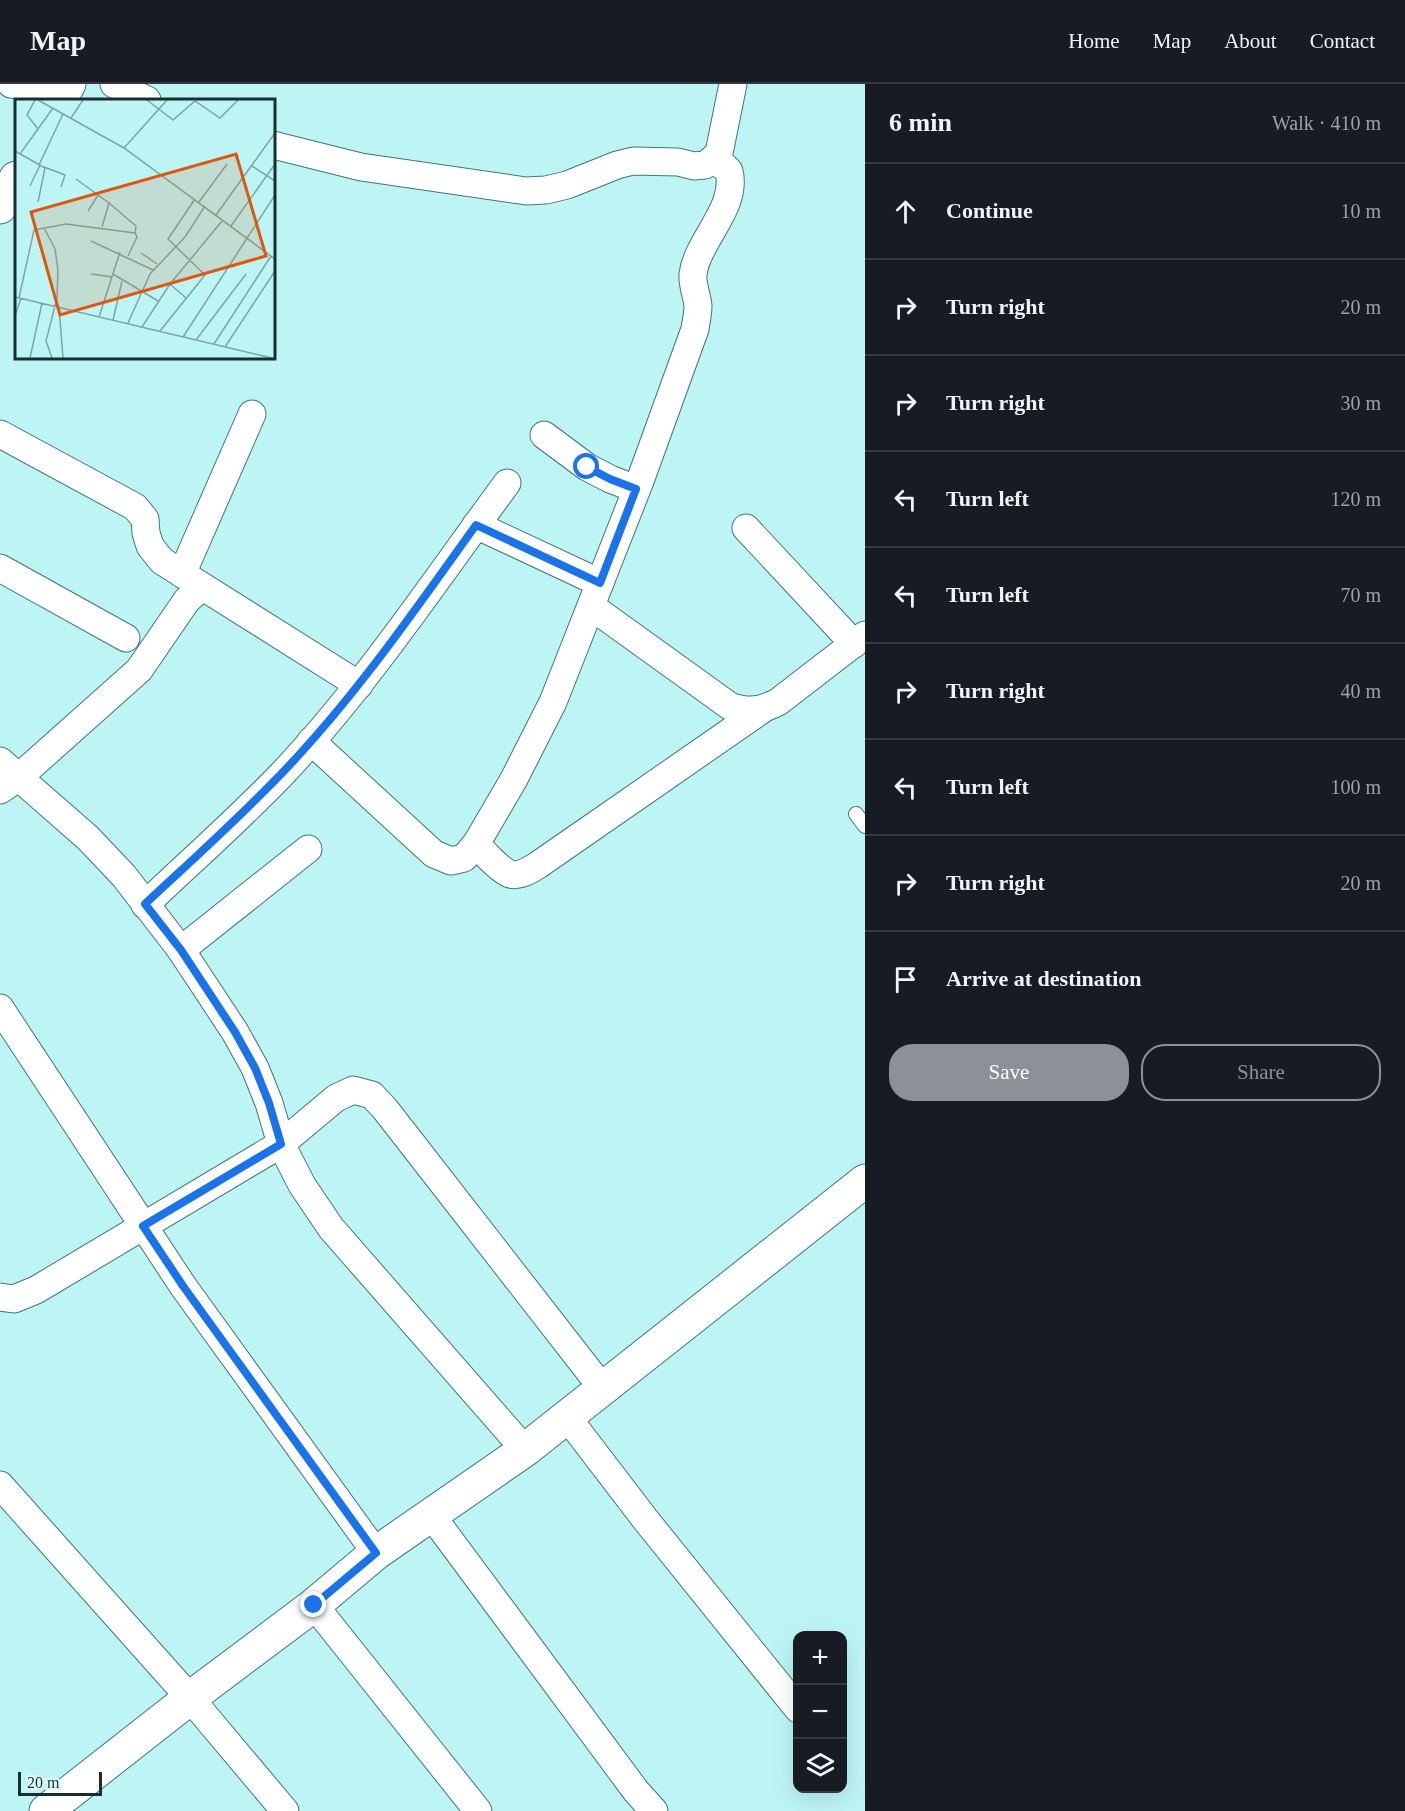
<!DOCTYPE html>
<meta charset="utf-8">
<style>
:root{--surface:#171b24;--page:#242831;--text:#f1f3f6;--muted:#9ea1a6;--line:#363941;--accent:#8c9099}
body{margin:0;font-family:"Times New Roman",serif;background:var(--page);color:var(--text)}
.controls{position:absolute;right:18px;bottom:18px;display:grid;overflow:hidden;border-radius:12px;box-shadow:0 6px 24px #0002}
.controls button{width:54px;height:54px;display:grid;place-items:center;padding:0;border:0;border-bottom:2px solid var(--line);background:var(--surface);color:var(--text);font:30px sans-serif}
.scale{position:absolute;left:18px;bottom:15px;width:84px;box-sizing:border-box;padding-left:6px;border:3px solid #182f2f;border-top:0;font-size:16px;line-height:21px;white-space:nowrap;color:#182f2f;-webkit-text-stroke:4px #ddfefd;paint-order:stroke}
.stop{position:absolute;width:18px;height:18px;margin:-14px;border:4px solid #1a73e8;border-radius:50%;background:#fff}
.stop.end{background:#1a73e8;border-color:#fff;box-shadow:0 2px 6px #0008}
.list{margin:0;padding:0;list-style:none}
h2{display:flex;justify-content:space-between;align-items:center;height:78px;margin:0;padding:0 24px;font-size:26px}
h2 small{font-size:20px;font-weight:400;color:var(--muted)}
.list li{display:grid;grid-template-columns:39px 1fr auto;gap:18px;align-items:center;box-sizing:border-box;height:96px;padding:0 24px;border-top:2px solid var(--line)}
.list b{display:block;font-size:22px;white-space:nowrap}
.list em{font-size:20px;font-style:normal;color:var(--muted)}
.actions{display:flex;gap:12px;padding:18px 24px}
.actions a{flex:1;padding:14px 0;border:2px solid var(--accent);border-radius:24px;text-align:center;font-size:21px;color:var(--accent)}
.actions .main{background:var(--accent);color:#fff}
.icon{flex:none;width:33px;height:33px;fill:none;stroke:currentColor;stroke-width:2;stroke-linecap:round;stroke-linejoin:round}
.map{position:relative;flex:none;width:865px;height:1727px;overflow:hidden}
header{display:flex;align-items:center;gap:36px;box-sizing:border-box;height:84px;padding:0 30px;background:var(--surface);border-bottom:2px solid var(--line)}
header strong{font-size:28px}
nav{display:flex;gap:33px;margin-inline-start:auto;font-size:21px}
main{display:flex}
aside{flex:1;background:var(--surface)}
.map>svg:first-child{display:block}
</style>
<header>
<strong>Map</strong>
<nav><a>Home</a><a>Map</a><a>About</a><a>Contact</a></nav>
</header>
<main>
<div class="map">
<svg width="865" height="1727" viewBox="0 0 865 1727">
<rect width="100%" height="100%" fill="#bdf5f5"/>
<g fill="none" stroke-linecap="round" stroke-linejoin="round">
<defs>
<path id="service" d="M856,730L865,742"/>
<g id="minor">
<path d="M11,0L64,10"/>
<path d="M114,0L147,16"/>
<path d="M273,61L361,83L526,107L546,106L567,101L617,81L633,77L678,78L694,82L705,81L712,76L719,69L733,0"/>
<path d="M0,350L135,423L145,435L146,449L150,462L162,477L359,601"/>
<path d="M544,351L587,383L610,395L636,405"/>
<path d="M476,441L600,499"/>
<path d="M746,444L854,560"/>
<path d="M0,484L126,554"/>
<path d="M182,490L252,330"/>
<path d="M592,523L731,623C751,628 760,627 778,618L865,551"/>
<path d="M311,657L434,770L451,777L464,774L476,760L514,695L553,618L640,397L695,245C696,237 698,230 698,222C697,211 692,201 693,190C698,155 738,124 729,87L725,83L712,76"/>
<path d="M0,677L88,754L124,792L181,866L235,948L255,984L269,1019L281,1060L302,1101L331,1144L525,1366"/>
<path d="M0,706L19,693L139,586L187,516L202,503"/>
<path d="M476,760C484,768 499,786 510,790C519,793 530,786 538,781L763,625"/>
<path d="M145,821C191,777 240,734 284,688C367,599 435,497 507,399"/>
<path d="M181,866L308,765"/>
<path d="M0,924L183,1202L376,1469"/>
<path d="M0,1213L14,1215L36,1206L281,1060L336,1014L353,1006L372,1011L385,1025L603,1305"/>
<path d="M567,1333L645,1435L798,1625"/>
<path d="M0,1401L190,1614L285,1727"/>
<path d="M432,1432L636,1707L654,1727"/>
<path d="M314,1521L478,1727"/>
</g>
<g id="tertiary">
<path d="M60,16L69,0"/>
<path d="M0,123L16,94"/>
<path d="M46,1727L190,1614L314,1521L376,1469L525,1366L865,1097"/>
</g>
</defs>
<use href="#service" stroke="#407676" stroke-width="16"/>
<use href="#minor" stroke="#407676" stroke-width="29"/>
<use href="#tertiary" stroke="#407676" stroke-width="35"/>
<use href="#service" stroke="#fff" stroke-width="14"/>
<use href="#minor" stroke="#fff" stroke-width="27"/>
<use href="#tertiary" stroke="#fff" stroke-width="33"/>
</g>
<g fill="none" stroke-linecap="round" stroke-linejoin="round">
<path stroke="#1a73e8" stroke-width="8" d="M314,1521L376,1469L183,1202L143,1142L281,1060L269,1019L255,984L235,948L181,866L145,820C191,777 239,734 283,688C355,613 415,526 476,441L600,499L636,405L610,395L587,383"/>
</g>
<g transform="translate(15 15)">
<rect width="260" height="260" fill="#bdf5f5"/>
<path fill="none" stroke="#7ba6a6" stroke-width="1.5" d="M20,1L12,16L23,30M23,1L109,49L260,160M132,1L158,21L180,2L205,19L223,1M56,19L68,1M109,49L152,1M0,52L30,69L23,103M5,55L38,9M24,66L48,15M237,67L260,82M29,68L50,76L46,88M61,80L94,104L87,128M15,87L25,66M184,103L212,65M94,104L121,127L120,134M73,112L83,96M201,116L260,34M216,127L260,65M30,129L51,125L120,134L122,138L113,157M76,142L138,171M126,154L142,165M76,175L97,178M98,175L143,202M155,185L171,199M0,198L257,259M4,199L19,131L29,129L40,150L43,171L42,199L31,242L37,259M44,208L48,259M0,217L6,199M84,218L105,153M98,221L107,182M113,224L135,175L170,138L190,107M127,228L155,185L207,122M145,232L190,176L153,140L180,100M168,238L260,96M181,241L231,175M199,245L256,157M210,248L260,172M15,259L27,204"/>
<path fill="#de570e" fill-opacity="0.15" stroke="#de570e" stroke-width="3" d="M221,55L251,157L45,216L16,113Z"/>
<rect width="260" height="260" fill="none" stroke="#182f2f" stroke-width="3"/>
</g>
</svg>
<div class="controls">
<button>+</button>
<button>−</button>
<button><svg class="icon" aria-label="layers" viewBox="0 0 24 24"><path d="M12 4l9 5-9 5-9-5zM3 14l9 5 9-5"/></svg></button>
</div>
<div class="scale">20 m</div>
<div class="stop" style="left:587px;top:383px"></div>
<div class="stop end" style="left:314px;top:1521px"></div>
</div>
<aside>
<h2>6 min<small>Walk · 410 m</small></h2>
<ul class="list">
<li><svg class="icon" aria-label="ahead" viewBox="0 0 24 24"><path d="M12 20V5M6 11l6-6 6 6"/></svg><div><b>Continue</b></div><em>10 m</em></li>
<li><svg class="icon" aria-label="right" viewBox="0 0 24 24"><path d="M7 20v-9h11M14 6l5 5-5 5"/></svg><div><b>Turn right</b></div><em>20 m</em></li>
<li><svg class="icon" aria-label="right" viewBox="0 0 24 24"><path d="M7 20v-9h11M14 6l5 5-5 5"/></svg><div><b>Turn right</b></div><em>30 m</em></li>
<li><svg class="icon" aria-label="left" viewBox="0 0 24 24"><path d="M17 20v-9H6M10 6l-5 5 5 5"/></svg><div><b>Turn left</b></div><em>120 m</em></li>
<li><svg class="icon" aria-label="left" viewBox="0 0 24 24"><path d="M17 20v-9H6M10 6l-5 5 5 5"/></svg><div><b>Turn left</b></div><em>70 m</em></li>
<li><svg class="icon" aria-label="right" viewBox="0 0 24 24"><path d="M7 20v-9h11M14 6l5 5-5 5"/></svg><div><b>Turn right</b></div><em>40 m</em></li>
<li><svg class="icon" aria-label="left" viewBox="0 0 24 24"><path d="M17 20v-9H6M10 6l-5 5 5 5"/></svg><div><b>Turn left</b></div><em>100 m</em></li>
<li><svg class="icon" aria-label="right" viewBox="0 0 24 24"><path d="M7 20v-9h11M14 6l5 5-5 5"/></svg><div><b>Turn right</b></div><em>20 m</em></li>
<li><svg class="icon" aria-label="arrive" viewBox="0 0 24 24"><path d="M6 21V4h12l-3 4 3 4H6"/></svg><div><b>Arrive at destination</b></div></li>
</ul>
<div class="actions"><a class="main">Save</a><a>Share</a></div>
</aside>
</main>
